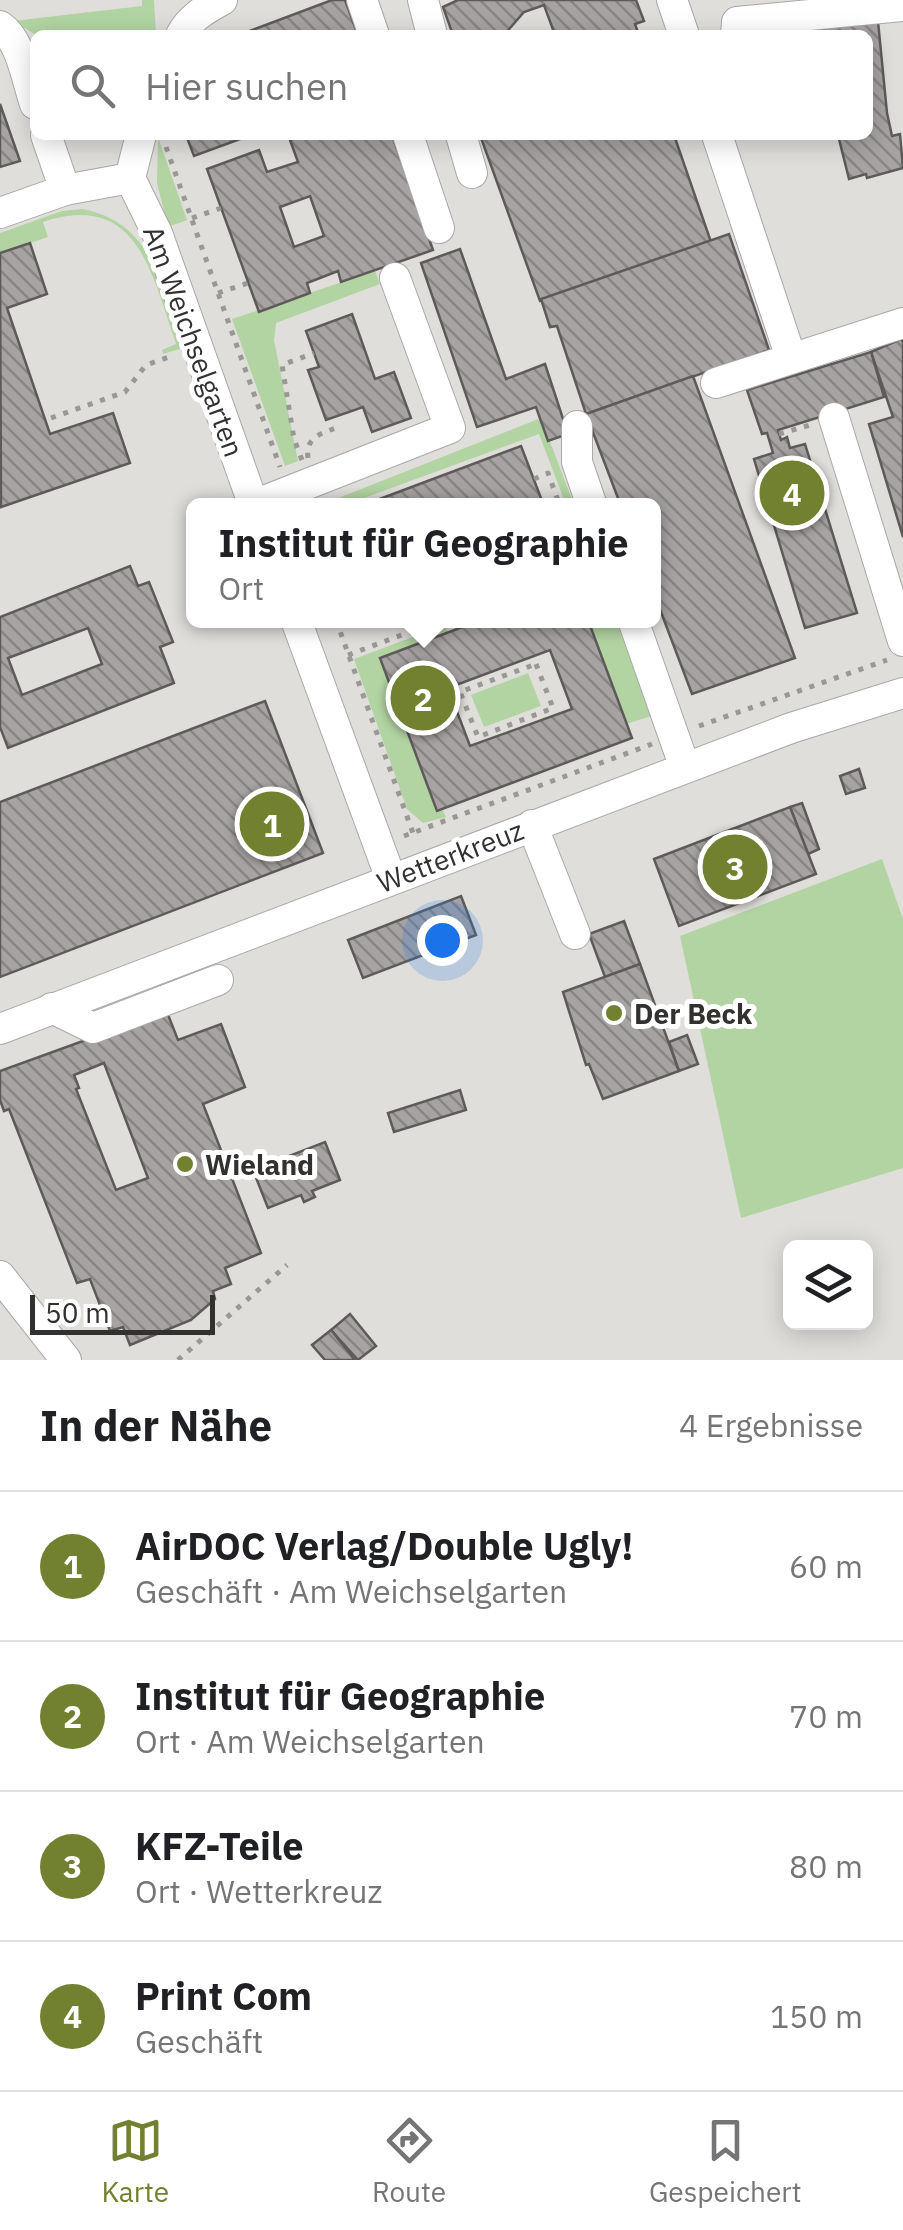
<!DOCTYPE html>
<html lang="de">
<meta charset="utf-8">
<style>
:root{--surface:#fff;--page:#f6f6f6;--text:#202124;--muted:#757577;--line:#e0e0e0;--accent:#728130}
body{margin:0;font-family:"IBM Plex Sans",sans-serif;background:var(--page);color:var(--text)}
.controls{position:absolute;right:30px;bottom:30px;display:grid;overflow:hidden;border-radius:15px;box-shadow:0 5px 25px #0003}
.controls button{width:90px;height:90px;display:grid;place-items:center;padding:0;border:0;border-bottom:2px solid var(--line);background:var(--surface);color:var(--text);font:50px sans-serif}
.scale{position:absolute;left:30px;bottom:25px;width:185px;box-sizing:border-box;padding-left:10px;border:5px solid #323130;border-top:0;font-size:28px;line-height:35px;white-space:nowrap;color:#323130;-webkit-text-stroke:8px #fff;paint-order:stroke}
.you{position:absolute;left:442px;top:940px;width:35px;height:35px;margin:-25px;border:8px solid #fff;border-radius:50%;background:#1a73e8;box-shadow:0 0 0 15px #1a73e833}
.badge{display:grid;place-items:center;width:65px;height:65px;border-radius:50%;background:var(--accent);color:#fff;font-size:32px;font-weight:700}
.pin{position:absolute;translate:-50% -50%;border:5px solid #fff;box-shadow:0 2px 10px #0006}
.popup{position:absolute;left:186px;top:498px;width:475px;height:130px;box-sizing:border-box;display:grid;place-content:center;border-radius:15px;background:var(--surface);filter:drop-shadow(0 2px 8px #0005);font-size:32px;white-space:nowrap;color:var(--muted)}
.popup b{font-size:38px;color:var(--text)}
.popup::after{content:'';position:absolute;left:50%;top:100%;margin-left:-20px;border:20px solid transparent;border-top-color:var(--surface)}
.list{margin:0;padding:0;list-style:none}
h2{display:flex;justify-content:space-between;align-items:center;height:130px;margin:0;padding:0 40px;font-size:42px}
h2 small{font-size:32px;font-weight:400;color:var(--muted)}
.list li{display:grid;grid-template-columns:65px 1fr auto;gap:30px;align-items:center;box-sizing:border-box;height:150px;padding:0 40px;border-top:2px solid var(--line)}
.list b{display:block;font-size:38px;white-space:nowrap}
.list p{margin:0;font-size:32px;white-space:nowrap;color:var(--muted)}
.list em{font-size:32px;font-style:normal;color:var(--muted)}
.icon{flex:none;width:55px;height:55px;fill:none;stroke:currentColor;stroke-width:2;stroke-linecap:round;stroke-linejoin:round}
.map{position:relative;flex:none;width:903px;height:1360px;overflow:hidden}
.search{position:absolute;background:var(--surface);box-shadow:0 5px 25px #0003;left:30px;right:30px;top:30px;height:110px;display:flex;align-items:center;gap:25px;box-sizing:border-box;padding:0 35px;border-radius:15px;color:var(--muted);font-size:38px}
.sheet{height:730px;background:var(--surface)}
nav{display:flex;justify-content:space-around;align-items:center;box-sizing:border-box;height:140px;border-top:2px solid var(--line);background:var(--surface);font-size:28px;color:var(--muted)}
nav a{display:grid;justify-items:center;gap:5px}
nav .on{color:var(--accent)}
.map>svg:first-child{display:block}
</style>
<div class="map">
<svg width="903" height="1360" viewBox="0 0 903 1360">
<defs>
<pattern id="building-back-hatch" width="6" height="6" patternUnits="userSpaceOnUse" patternTransform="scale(2.5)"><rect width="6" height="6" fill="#a7a3a2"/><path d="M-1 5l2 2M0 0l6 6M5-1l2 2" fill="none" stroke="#898584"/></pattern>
</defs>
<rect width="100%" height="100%" fill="#e0dedb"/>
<g fill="#b2d4a2">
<path d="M142,0H154L156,35H36L13,21L142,6Z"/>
<path d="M158,137L187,220L168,227L157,183Z"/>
<path d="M82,209C155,223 161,287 183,348L163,354L162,350L176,344C152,275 138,190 43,222L48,237L0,253V233L62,211Z"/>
<path d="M375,271L380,284L276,323L274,340L298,461L285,466L232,319Z"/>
<path d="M541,418L574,505H566L539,434L345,505L318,506Z"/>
<path d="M588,621H616L651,716L626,724Z"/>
<path d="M445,625L448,633L380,659L436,810L442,809L446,817L423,823L407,809L354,659Z"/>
<path d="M528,673L541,706L484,727L471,695Z"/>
<path d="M882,859L903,919V1168L741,1218L680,936Z"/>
</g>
<g fill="url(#building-back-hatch)" stroke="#5d5a59" stroke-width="2.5" fill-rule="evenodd">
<path d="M332,0H345L358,35H239Z"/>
<path d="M458,0H636L644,21L635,24L639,35H555L544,5L524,12L504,35H453L443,7Z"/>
<path d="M877,11L887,113L892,136L900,134L903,168L867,178L866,174L849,179L838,135H868V35H772L771,22Z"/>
<path d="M0,104L20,161L0,167Z"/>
<path d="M186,135H251L194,156Z"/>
<path d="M305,135H392L433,250L341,282L338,271L307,283L310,293L259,312L207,169L259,150L267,172L298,162L290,140ZM310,196L324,236L294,247L280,207Z"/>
<path d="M480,135H674L711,242L540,301Z"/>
<path d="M729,234L769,350L586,414L557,326L550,327L541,299Z"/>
<path d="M30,243L47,294L7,308L50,434L113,413L130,463L1,507L0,253Z"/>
<path d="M460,249L506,379L545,364L568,434L548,441L536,407L477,427L421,263Z"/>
<path d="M352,314L375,379L394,372L411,418L372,432L363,407L326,420L308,370L319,367L306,331Z"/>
<path d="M901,339L903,342V537L869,424L893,417L871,352Z"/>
<path d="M871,352L884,397L778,430L781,440L787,437L790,448L805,444L857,613L805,628L754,459L773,453L767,433L762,434L747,390Z"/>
<path d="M693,376L795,658L692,694L653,591V506H621L586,414Z"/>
<path d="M521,446L544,506H361Z"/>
<path d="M130,566L138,586L149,582L173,642L160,647L174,683L8,748L0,727V617ZM88,628L102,664L22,695L8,658Z"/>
<path d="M481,620H588L632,738L437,811L380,658ZM550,650L572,709L470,746L448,688Z"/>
<path d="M265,701L323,853L0,977V802Z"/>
<path d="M859,769L865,788L846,794L840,776Z"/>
<path d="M802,803L819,849L808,854L790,807Z"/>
<path d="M790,807L816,874L679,926L654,859Z"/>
<path d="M461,896L476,935L363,978L348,940Z"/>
<path d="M624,921L640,964L605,977L589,934Z"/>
<path d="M640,964L679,1071L603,1099L589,1064L586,1065L563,992Z"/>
<path d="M163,1002L178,1040L221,1024L245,1087L203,1104L261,1253L225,1268L231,1284L213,1291L215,1299L191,1320L130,1345L123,1327L110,1331L90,1279L77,1283L9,1109L4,1111L0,1100V1071L94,1037ZM104,1063L148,1178L116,1190L76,1089L79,1088L74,1075Z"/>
<path d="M687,1035L698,1064L679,1071L669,1042Z"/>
<path d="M460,1090L466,1110L394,1132L388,1113Z"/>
<path d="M325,1142L340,1180L312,1191L315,1197L304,1202L301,1195L268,1208L253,1170Z"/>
<path d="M350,1314L376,1346L358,1360L331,1330Z"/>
<path d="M331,1330L355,1360H325L312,1345Z"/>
</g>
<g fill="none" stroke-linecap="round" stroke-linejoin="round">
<defs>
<g id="minor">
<path d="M362,0L374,35"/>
<path d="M423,0L432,35"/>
<path d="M672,0L684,35"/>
<path d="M0,26C21,40 27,81 35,104"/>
<path d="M181,35C190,18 205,9 222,0"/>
<path d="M736,35L737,22L903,6"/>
<path d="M46,135L65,190"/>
<path d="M408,135L439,228"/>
<path d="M461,135L472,173"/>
<path d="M717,135L791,358"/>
<path d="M130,178L157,233L254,506"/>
<path d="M0,213L65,190L130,178L141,135"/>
<path d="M716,383L903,323"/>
<path d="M834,418L903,641"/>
<path d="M577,426V462L592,506"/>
<path d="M254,505L450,428L395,278"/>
<path d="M296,620L391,879"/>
<path d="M633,620L685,768"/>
<path d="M532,825L575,934"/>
<path d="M52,1008L93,1028L218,980"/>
<path d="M0,1029L791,728L903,693"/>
<path d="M0,1276L66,1360"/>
</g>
</defs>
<use href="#minor" stroke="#aaa8a6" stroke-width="32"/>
<g stroke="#999895" stroke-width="5" stroke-dasharray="5 8" stroke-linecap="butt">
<path d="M166,147L280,467"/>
<path d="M192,218L221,208"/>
<path d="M218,293L248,283"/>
<path d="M51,418L125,392L146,365L172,356"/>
<path d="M779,434L810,425"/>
<path d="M308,458C305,436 323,433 341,426"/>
<path d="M302,460L294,439L282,365L314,353"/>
<path d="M534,479L548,473L560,506"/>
<path d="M336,620L413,833"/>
<path d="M348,655L442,620"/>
<path d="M536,664L553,708L478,737L460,692Z"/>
<path d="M699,726L887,660"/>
<path d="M404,836L652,744"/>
<path d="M178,1360L287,1265"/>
</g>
<use href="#minor" stroke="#fff" stroke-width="30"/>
</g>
<g fill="#728130" stroke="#fff" stroke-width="4">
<circle cx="614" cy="1013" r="10"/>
<circle cx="185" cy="1164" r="10"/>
</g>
<g text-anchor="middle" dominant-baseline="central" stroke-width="10" stroke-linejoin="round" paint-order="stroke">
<g font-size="28" fill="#323130" stroke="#fff">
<text transform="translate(194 341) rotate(70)">Am Weichselgarten</text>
<text transform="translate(450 856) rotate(-21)">Wetterkreuz</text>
</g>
<g font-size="28" font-weight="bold" fill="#323130" stroke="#fff" text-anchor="start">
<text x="634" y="1013">Der Beck</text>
<text x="205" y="1164">Wieland</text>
</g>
</g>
</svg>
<div class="controls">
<button><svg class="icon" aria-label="layers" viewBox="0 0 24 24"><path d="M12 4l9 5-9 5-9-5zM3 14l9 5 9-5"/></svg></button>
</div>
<div class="scale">50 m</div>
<div class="you"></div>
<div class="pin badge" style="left:272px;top:824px">1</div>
<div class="pin badge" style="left:423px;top:698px">2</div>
<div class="popup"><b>Institut für Geographie</b>Ort</div>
<div class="pin badge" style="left:735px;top:867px">3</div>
<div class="pin badge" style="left:792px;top:493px">4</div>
<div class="search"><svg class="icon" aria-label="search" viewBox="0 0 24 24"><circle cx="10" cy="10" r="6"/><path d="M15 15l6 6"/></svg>Hier suchen</div>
</div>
<section class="sheet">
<h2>In der Nähe<small>4 Ergebnisse</small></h2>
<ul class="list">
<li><span class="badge">1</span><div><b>AirDOC Verlag/Double Ugly!</b><p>Geschäft · Am Weichselgarten</p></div><em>60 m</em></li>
<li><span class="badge">2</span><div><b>Institut für Geographie</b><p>Ort · Am Weichselgarten</p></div><em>70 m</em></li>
<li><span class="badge">3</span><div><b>KFZ-Teile</b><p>Ort · Wetterkreuz</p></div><em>80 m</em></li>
<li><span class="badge">4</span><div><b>Print Com</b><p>Geschäft</p></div><em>150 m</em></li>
</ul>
</section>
<nav>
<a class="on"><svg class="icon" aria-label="map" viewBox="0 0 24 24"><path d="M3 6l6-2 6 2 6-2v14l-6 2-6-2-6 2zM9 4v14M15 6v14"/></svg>Karte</a>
<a><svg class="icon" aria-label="directions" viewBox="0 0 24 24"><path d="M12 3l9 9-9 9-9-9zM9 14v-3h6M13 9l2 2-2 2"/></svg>Route</a>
<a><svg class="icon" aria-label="saved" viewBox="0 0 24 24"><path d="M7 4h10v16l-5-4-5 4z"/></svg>Gespeichert</a>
</nav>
